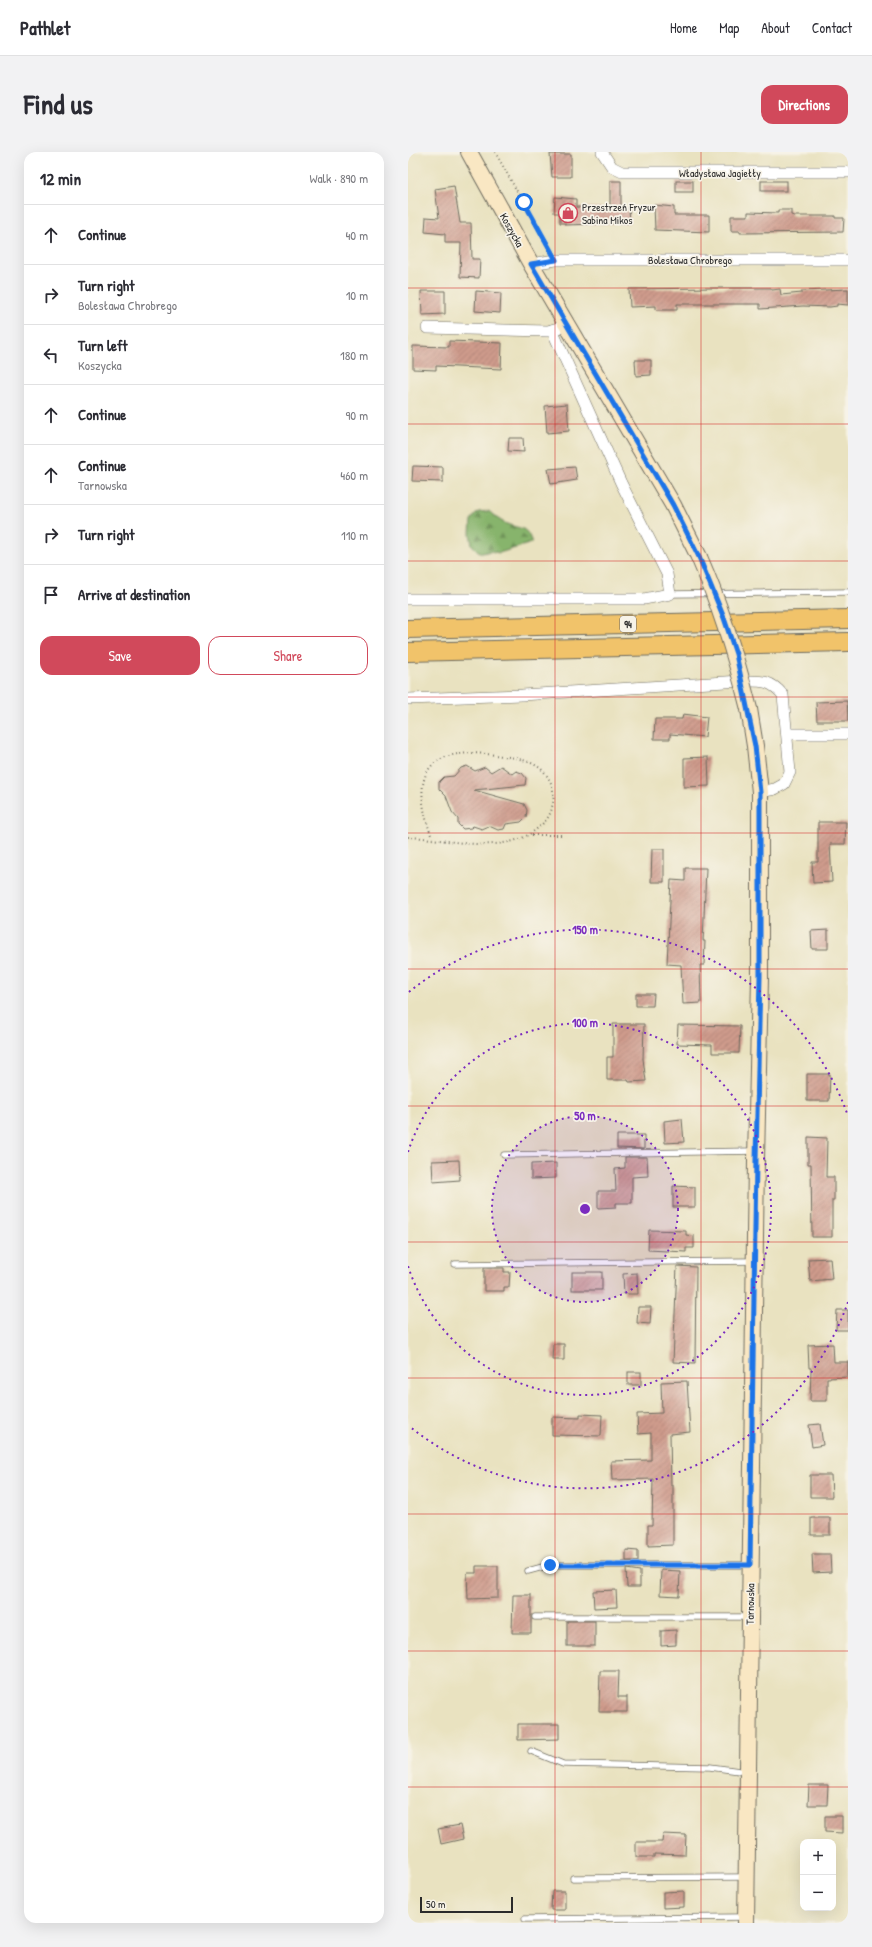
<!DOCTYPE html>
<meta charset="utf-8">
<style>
:root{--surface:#fff;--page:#f2f2f3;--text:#2b2b33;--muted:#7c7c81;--line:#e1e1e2;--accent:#d1495b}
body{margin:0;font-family:"Patrick Hand",sans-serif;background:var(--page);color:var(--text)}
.controls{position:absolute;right:12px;bottom:12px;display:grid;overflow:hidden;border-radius:8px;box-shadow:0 4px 16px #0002}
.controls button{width:36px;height:36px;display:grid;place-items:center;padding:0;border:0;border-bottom:1px solid var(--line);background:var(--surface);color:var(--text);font:20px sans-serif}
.scale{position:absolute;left:12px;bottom:10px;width:93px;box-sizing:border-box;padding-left:4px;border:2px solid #2b2b2b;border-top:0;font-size:11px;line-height:14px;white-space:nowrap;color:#2b2b2b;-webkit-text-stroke:3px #f7f3e8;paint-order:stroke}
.stop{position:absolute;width:12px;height:12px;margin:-9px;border:3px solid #1a73e8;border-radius:50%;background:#fff}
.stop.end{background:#1a73e8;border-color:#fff;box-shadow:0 1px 4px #0008}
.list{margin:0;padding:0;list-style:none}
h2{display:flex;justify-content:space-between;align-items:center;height:52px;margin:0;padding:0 16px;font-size:17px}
h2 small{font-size:13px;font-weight:400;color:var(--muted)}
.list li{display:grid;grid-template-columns:26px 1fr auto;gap:12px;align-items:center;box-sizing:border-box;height:60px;padding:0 16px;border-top:1px solid var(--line)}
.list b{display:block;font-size:15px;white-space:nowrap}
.list p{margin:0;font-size:13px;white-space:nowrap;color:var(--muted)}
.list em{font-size:13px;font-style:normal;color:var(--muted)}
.actions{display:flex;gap:8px;padding:12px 16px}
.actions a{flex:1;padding:9px 0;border:1px solid var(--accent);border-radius:12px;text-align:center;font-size:14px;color:var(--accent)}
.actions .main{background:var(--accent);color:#fff}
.icon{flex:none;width:22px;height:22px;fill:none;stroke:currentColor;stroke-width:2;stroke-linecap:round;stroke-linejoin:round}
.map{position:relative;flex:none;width:440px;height:1771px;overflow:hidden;border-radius:12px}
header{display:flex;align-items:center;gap:24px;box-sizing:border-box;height:56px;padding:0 20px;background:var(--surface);border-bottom:1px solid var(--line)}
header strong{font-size:19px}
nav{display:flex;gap:22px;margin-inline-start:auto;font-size:14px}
.intro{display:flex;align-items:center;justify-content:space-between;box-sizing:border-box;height:96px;padding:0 24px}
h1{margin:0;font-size:28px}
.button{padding:10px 18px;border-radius:12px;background:var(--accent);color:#fff;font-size:14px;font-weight:700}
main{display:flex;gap:24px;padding:0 24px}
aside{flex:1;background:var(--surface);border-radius:12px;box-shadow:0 4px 16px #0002}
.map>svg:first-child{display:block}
</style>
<header>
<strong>Pathlet</strong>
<nav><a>Home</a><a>Map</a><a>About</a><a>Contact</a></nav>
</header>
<div class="intro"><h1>Find us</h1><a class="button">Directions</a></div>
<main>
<aside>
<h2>12 min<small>Walk · 890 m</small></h2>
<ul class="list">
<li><svg class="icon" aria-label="ahead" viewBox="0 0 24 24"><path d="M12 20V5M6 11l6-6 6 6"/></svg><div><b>Continue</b></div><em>40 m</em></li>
<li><svg class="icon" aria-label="right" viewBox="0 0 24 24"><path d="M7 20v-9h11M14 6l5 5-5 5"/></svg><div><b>Turn right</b><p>Bolesława Chrobrego</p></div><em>10 m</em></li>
<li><svg class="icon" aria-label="left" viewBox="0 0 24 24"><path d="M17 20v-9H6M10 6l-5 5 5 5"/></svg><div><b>Turn left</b><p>Koszycka</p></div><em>180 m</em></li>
<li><svg class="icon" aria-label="ahead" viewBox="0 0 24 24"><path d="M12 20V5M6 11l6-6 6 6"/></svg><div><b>Continue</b></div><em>90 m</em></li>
<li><svg class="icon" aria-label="ahead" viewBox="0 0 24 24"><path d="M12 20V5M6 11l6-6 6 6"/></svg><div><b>Continue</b><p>Tarnowska</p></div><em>460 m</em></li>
<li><svg class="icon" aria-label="right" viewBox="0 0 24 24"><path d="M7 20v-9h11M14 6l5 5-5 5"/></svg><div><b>Turn right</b></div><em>110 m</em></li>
<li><svg class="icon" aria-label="arrive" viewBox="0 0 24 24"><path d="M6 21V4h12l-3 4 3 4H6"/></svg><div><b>Arrive at destination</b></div></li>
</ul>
<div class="actions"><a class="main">Save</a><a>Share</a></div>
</aside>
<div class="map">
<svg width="440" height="1771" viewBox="0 0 440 1771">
<defs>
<pattern id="forest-firs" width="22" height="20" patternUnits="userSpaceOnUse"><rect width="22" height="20" fill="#87b46c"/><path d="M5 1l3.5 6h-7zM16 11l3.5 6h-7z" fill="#6f9359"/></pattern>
<pattern id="building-hatch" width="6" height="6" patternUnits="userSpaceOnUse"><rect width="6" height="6" fill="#cf9b8c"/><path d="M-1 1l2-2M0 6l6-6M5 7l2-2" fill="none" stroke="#a87f73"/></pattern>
</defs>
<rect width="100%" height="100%" fill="#f7f3e8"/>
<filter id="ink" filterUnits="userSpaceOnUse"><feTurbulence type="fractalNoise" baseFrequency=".025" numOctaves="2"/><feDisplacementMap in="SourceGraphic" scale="8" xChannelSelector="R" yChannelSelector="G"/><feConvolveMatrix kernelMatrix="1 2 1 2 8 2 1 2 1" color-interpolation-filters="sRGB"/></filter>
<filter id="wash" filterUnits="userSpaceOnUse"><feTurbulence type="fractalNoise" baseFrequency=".012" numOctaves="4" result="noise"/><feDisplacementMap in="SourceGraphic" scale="16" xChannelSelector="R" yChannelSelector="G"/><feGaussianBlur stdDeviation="0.9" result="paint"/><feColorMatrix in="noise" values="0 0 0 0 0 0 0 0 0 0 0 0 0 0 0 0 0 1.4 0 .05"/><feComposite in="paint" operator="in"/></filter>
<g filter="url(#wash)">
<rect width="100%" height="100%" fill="#e9e2c0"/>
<path fill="url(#forest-firs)" stroke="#59704c" d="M81,359C86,364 92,369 99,372C114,378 118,373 124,391L91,401L82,399L75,401L70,399L64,393L62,381L63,368L70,360Z"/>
<g id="blocks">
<g fill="url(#building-hatch)">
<path d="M142,2H163V25H144Z"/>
<path d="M202,29H213V56H221L222,71L157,73V71H152V61H146L147,45L168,47V55L202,56Z"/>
<rect x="268" y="29" width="17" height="11"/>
<rect x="353" y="29" width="26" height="10"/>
<path d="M46,34L52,71H63L64,107H72L71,126L52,125L53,91H37V82L17,80L18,65L31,66L27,37Z"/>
<path d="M246,53L266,55V63H301V80L247,78Z"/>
<path d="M370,58H383V63L387,64H427V66H436L435,80L332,81V79H323V64H340V60L370,61Z"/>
<path d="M307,136H363L364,138L372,137L373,143L394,141V139L440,137V153L429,152V154L422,155L395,154L352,157V152H269V158H248V154L222,155L221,137Z"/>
<path d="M13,139H37V162L14,163Z"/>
<path d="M68,139L93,141L92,161L67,159Z"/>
<path d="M41,189L94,191L93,217L28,214V218L5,217V194L41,195Z"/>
<path d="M227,208H243V223L228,224Z"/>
<path d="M159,252L161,279L139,281L137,254Z"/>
<path d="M101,286H115L116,300L100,299Z"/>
<path d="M5,314L35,315V330L4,329Z"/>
<path d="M167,315L169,328L143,332L140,317Z"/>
<path d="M439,549L440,569H409L408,550Z"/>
<path d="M275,562L299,565L297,585L262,582V587H246L247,567H274Z"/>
<path d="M300,605L301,634L276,635V606Z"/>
<path d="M59,614L67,619L77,615L83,620L93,614L104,622L108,619L114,621L118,626L117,633L66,638L116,652L119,658L118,665L113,670L98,672L96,677L90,678L81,674L74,677L65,674L63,676L55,677L50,672V667L44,660L38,644L31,637V630L36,625L46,624L53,616Z"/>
<path d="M410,670H438L437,692H422L424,730L405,731L404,710H410Z"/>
<path d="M244,697H256V730H243Z"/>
<path d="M277,716H298L295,789H297L296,813H292L293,851L275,852L273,813L259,812L263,728L277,729Z"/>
<path d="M420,778V797H404L403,779Z"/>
<path d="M228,842H246L245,854H228Z"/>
<path d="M205,872H236L235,907L238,929L221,930L220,928H199V905H205Z"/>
<path d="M270,873L332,874L331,901H304V893L269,892Z"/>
<path d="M399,922H422L421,949H399Z"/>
<path d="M274,967L276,990L257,991L256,969Z"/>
<path d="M209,983H236V997L209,996Z"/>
<path d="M400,985L419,986L418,1025H426V1048H424V1085H404L403,1012H400Z"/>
<path d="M217,1005H239L240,1024L224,1025V1051H208V1055L190,1056V1039H208L207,1017L217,1016Z"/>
<path d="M51,1008L52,1028L25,1030L24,1009Z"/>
<path d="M148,1011V1026L123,1027V1012Z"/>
<path d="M265,1034L287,1035V1055H265Z"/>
<path d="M241,1078L278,1079V1083L286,1084V1096H278V1100L240,1098Z"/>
<path d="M422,1106L424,1127L402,1129L400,1107Z"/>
<path d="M269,1114L288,1115L287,1211L265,1210Z"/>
<path d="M76,1116H96V1120H102L101,1135H96V1139H76Z"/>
<rect x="164" y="1120" width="30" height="18"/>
<path d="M229,1121L230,1142H216L215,1122Z"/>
<path d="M230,1155H243L242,1172L229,1171Z"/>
<path d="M429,1158H440V1178H428Z"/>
<path d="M145,1192H156V1208H144Z"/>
<path d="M425,1192L426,1210H440V1225L419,1226V1249H402L403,1216H401L400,1193Z"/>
<rect x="220" y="1220" width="13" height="13"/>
<path d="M279,1229L282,1280L262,1282L263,1334H265V1393L240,1394V1373H244L245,1327L204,1328L203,1309L243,1308V1281L230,1282L229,1262L254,1261L253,1230Z"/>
<path d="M172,1262L194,1263L193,1284L144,1283V1265L172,1266Z"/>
<path d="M412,1272L415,1293L404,1295L401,1273Z"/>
<path d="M402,1323H423L424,1345H402Z"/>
<rect x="403" y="1366" width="19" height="17"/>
<path d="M218,1398L230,1399V1409H218Z"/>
<path d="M404,1402H422L423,1420L405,1421Z"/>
<path d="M68,1414H90V1446L60,1447L59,1421H68Z"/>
<path d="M218,1417L232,1419V1435H219Z"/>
<path d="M253,1418L272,1419L271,1444L252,1443Z"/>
<path d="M208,1438L209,1455L186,1456L185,1439Z"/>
<path d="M105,1443H123V1481H104Z"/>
<rect x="159" y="1469" width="28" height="25"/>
<path d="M268,1478V1493L253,1494V1479Z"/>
<path d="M192,1519H211L210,1545H219V1560H191Z"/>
<path d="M110,1572H151V1587L110,1588Z"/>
<path d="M401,1633H420L419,1653H400Z"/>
<path d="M417,1664H434V1681L417,1680Z"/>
<path d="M52,1673L55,1687L33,1692L30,1677Z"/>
<path d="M255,1682L278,1683L277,1703L246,1702V1705H228V1690H254Z"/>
<path d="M144,1739H157V1758H143Z"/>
<path d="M276,1739V1755L255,1756V1740Z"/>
</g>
</g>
</g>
<g filter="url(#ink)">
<use href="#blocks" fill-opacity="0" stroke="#6e6b5f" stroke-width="1"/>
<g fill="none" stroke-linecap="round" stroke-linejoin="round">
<defs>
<g id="lane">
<path d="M262,442L440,440"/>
<path d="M96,1003L348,999"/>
<path d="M47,1112L346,1109"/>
<path d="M120,1419L142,1413H342"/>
<path d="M127,1465H341"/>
<path d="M123,1599L155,1612L302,1615L339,1620"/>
<path d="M165,1726L338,1725"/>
<path d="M117,1767L338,1765"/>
</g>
<g id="street">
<path d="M194,0L204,15L214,20H440"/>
<path d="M123,112L148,108H440"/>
<path d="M19,176L140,179L150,176"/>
<path d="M0,447H236L262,442L259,422L213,331L144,178"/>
<path d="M0,547L114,543L333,529C352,529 362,527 375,543L382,620L376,632L367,637L352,640"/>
<path d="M379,582H440"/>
</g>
<g id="secondary">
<path d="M61,0L123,112L265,353L291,405"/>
<path d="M338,1771L348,1008L352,825V640L347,594L341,557"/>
</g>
<g id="primary">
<path d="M0,477L440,467"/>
<path d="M0,500L440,490"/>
</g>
</defs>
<use href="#lane" stroke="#6e6b5f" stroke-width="7"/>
<use href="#street" stroke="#6e6b5f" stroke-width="12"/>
<use href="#secondary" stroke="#6e6b5f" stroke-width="18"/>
<use href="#primary" stroke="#6e6b5f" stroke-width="20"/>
<g stroke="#6e6b5f" stroke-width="2" stroke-dasharray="1 3" stroke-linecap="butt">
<path d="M87,0L142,98"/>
<path d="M124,683H156"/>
<path d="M0,685C41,686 97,706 131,675C137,670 143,663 144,655C148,641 144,627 133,617C121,607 102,605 87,603C21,594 0,619 24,686"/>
</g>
<use href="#lane" stroke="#fff" stroke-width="5.5"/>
<use href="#street" stroke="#fff" stroke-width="11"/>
<use href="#secondary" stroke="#f9e7c3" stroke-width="16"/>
<use href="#primary" stroke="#f1c36a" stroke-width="18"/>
<defs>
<path id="secondary-bridge" d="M291,405C313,455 328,505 341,557"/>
</defs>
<use href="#secondary-bridge" stroke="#6e6b5f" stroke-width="18" stroke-linecap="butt"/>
<use href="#secondary-bridge" stroke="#f9e7c3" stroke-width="16"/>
</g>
</g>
<g fill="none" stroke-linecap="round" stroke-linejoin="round" filter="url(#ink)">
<path stroke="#1a73e8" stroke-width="5" d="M116,50L148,108L123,112L265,353L291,405L316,466L328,502L347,594L352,640V825L348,1008L342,1413H142"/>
</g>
<path fill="none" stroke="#d62828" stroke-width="1" stroke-opacity="0.55" d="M147,0V1771M293,0V1771M0,136H440M0,272H440M0,409H440M0,545H440M0,681H440M0,817H440M0,954H440M0,1090H440M0,1226H440M0,1362H440M0,1499H440M0,1635H440"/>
<circle cx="177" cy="1057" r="93" fill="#7b2cbf" fill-opacity=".12"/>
<g fill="none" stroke="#7b2cbf" stroke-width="2" stroke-dasharray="2 4">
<circle cx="177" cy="1057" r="93"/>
<path d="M0 1000A186 186 0 1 1 0 1114"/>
<path d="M440 1150A279 279 0 0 1 1 1274M1 840A279 279 0 0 1 440 964"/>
</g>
<defs>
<symbol id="shop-ring" viewBox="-11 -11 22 22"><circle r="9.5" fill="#f7f3e8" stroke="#d1495b" stroke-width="1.5"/><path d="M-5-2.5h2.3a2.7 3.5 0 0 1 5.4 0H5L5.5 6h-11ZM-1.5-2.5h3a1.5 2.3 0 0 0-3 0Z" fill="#d1495b"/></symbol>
</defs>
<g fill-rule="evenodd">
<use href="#shop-ring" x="149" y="50" width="22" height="22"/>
</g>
<g text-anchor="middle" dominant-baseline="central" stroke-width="3.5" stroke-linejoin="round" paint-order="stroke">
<rect fill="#f7f3e8" stroke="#686764" stroke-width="1" x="212" y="464" width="16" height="16" rx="3"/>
<g font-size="10" font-weight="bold" fill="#2b2b2b">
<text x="220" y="472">94</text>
</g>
<g font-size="11" fill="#2b2b2b" stroke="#f7f3e8">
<text x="312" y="21">Władysława Jagiełły</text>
<text transform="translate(104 78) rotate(61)">Koszycka</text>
<text x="282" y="108">Bolesława Chrobrego</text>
<text transform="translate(342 1452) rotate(-89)">Tarnowska</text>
</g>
<g font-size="11" fill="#2b2b2b" stroke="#f7f3e8" text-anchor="start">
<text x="174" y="55">Przestrzeń Fryzur<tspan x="174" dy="13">Sabina Mikos</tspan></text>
</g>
</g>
<circle cx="177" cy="1057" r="6" fill="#7b2cbf" stroke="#f7f3e8" stroke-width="2"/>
<g font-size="12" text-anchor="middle" font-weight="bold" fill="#7b2cbf" stroke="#f7f3e8" stroke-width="3.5" stroke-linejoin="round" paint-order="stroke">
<text x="177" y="782">150 m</text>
<text x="177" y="875">100 m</text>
<text x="177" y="968">50 m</text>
</g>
</svg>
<div class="controls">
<button>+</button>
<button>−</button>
</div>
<div class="scale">50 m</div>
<div class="stop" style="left:116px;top:50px"></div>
<div class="stop end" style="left:142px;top:1413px"></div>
</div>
</main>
